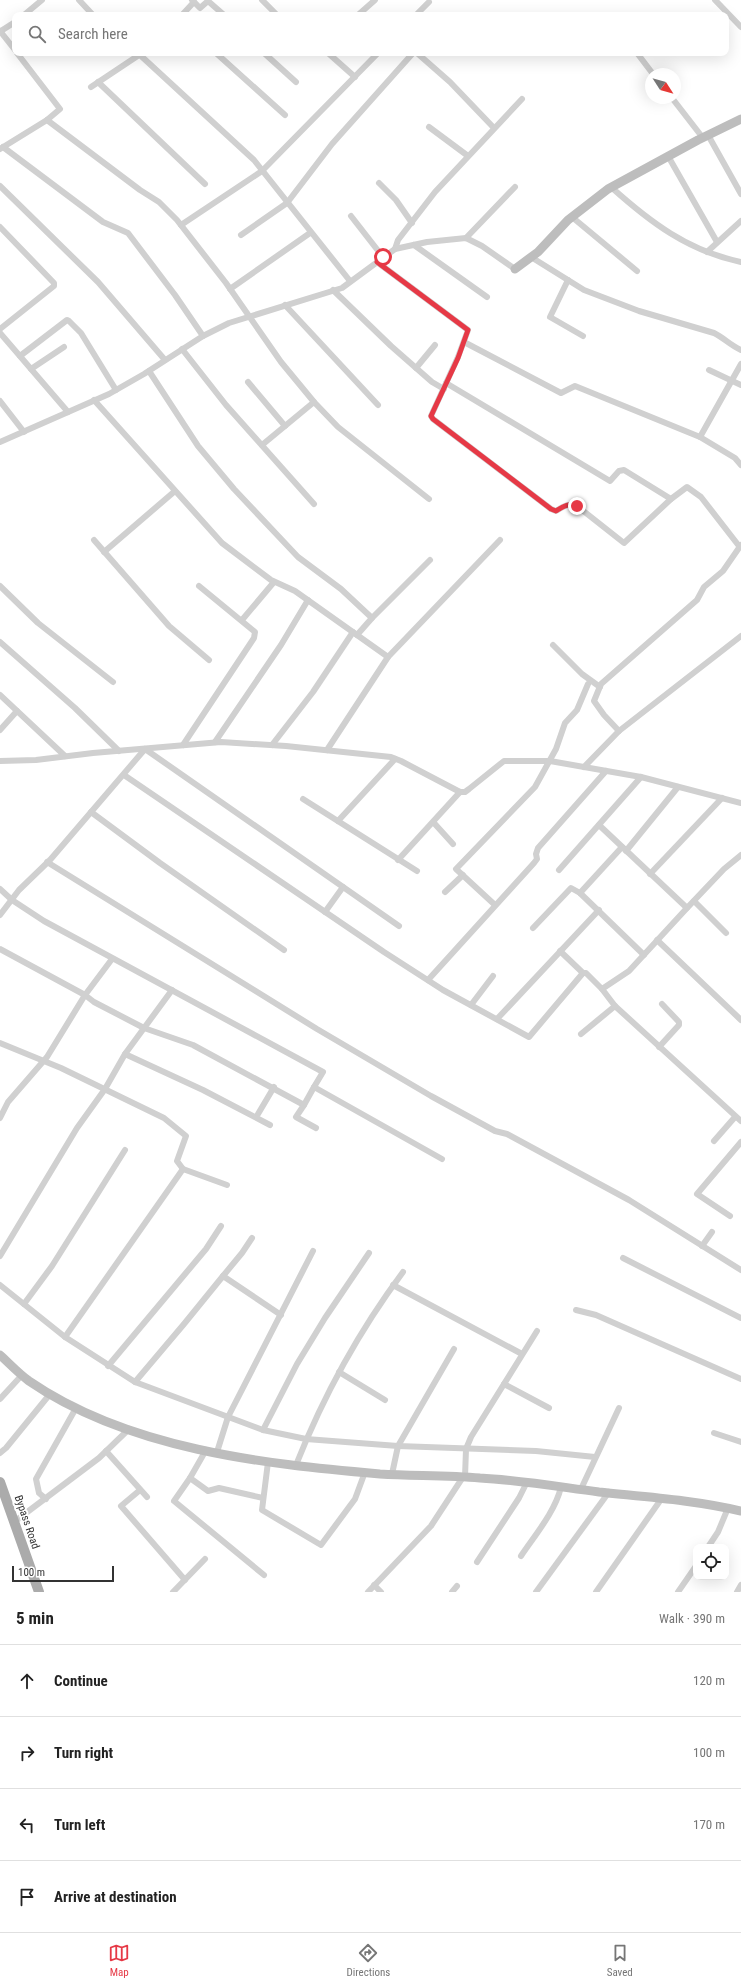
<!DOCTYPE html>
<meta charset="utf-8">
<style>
:root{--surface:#fff;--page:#f2f2f2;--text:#222;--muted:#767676;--line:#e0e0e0;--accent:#e63946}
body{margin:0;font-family:"Roboto Condensed",sans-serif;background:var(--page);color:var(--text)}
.controls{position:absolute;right:12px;bottom:12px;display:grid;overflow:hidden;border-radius:8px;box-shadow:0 4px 16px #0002}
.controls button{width:36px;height:36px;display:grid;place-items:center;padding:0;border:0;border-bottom:1px solid var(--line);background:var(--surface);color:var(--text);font:20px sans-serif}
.compass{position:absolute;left:645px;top:68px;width:36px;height:36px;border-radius:50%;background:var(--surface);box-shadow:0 4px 16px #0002;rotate:126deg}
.scale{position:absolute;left:12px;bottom:10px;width:102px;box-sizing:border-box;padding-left:4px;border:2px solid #333;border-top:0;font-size:11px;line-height:14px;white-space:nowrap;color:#333;-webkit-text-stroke:3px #fff;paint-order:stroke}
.stop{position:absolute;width:12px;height:12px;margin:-9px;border:3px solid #e63946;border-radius:50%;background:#fff}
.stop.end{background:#e63946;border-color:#fff;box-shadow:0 1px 4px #0008}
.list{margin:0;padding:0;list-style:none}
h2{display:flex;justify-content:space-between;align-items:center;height:52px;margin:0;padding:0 16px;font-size:17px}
h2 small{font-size:13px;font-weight:400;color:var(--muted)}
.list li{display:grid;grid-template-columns:26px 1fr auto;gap:12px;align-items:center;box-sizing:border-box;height:72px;padding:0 16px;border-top:1px solid var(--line)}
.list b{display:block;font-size:15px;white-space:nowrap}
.list em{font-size:13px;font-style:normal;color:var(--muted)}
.icon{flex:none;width:22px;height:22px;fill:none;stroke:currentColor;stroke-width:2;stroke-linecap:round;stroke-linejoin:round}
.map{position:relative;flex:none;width:741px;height:1592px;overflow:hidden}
.search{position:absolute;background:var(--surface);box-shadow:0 4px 16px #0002;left:12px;right:12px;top:12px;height:44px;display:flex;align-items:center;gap:10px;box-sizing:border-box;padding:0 14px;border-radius:8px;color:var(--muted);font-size:15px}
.sheet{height:340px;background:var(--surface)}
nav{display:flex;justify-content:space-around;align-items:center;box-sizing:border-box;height:56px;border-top:1px solid var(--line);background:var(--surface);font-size:11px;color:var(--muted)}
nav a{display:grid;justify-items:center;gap:2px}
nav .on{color:var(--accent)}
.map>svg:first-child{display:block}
</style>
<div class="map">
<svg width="741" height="1592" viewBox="0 0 741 1592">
<rect width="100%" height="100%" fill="#fff"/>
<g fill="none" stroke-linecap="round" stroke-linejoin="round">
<g stroke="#d0d0d0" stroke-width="6">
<path d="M79,0L93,15"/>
<path d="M192,0L200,8L208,1L224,15"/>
<path d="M262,0L277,15"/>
<path d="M715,0L741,27"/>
<path d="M24,15L42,0"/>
<path d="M182,15L194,2"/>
<path d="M358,15L375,0"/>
<path d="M416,15L429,2"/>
<path d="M0,31L15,50"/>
<path d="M1,31L15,22"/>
<path d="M216,53L285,115"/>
<path d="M264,53L296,82"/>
<path d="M328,53L355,77"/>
<path d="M417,53L450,82L494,128"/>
<path d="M637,53L653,74"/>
<path d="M140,55L254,160L350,281"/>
<path d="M98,82L205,184"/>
<path d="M91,87L142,53"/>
<path d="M672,98L703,138"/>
<path d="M47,120L140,190L159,202L177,220L226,283L281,362L314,402L338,427L429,499"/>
<path d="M429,127L468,156"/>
<path d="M708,135L741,194"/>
<path d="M3,147L103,222L128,233L175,295L203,336"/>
<path d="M0,149L47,120L60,109L17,53"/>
<path d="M668,156L717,242"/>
<path d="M379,183L396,200L412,223"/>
<path d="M0,186L98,282L165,360"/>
<path d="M611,187C650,222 688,251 741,262"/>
<path d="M351,216L383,257"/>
<path d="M572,217L637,271"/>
<path d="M181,225L262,171L378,53"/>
<path d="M0,227L54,283V286L0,329"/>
<path d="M241,235L287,203L332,144L413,53"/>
<path d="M466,238L515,187"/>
<path d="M414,245L487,297"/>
<path d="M395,249L398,240L435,192L522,99"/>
<path d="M707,252L741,221"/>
<path d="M531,257L584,290L639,311L714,333C724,338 730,345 741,350"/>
<path d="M377,262L468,330L458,357L431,416L433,419L551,509L556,511C564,506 568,503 577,506L624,543L671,499L687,487L701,497L739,546"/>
<path d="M568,280L550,317L583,336"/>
<path d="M230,289L310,233"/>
<path d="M333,290L391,346L432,382L444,389"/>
<path d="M285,305L378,405"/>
<path d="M0,333L68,412"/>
<path d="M464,342L561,393L575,386L700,437"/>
<path d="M182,349L226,405L314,504"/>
<path d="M20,356L67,320L69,321L81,333L116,390"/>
<path d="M741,364L700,437L735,458L741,465"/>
<path d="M416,368L435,345"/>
<path d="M31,369L64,347"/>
<path d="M709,370L741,385"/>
<path d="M149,371L198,446L234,489L298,557L341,589L372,618"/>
<path d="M248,382L285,426"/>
<path d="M446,383L610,481L619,471L624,470L671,499"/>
<path d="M94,400L222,543L271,580L295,591L388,657"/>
<path d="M0,401L24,432"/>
<path d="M0,442L109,394L144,374L203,336L229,323L342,288L395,249L427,242L466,238L482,246L515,269"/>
<path d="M262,445L314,402"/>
<path d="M94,540L169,626L209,660"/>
<path d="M104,552L175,491"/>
<path d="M0,586L38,623L113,682"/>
<path d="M242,620L274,582"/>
<path d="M357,635L372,618L430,560"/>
<path d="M0,642L75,708L119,751"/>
<path d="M553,645L582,674L600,687"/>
<path d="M0,695L65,756"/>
<path d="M0,730L17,711"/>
<path d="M619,731L604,715L594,701L601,684L697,600L704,587L723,571L741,545"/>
<path d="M215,742L281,645L308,600"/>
<path d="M183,745L254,638L255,632L199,586"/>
<path d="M272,745L313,692L353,632"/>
<path d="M327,750L388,657L500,540"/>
<path d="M0,761L36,760L93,753L221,742L286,746L391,757L401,761L460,792H465L469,789L504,761H550L641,777L741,803"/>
<path d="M584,767L619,731L741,636"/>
<path d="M124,775L384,952L443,990L529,1037L583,973H586L602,989L629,971L687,908L724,869L741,855"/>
<path d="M303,799L417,871"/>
<path d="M91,812L160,863L284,950"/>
<path d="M338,821L395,759"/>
<path d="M434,823L453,844"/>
<path d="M599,825L687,908"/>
<path d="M626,851L678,787"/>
<path d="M398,860L460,792"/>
<path d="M47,862L317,1029L431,1096L495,1131L507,1134L629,1200L741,1270"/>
<path d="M559,870L641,777"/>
<path d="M650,874L722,798"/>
<path d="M0,889L12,900L44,921L323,1072L314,1087L442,1159"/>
<path d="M445,892L463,875"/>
<path d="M580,893L622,847"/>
<path d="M694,901L726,933"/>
<path d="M495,905L456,869L535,787L556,749L565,723L577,710L588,684"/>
<path d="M325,912L343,887"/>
<path d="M0,915L19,890L50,860L145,749L399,926"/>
<path d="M533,928L571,888L580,893L644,955"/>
<path d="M657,940L741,1020"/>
<path d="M0,949L85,995L94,1002L144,1028L193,1045L304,1105L314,1087"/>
<path d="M560,951L583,973"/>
<path d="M428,980L534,863L537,859L536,854L538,848L606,771"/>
<path d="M602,989L615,1006L741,1121"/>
<path d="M471,1005L493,976"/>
<path d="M497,1019L599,910"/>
<path d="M581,1034L615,1006"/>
<path d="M0,1043L61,1068L164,1118L186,1136L177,1161L183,1169"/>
<path d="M659,1047L679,1025V1022L662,1004"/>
<path d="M125,1054L203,1090L270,1125"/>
<path d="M304,1105L296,1117L316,1128"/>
<path d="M258,1114L274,1087"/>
<path d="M0,1118L8,1102L47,1057L85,995L112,959"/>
<path d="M714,1141L735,1117"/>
<path d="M730,1216L697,1194L741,1142"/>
<path d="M702,1246L712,1232"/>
<path d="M0,1256L77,1128L105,1089L125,1054L172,990"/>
<path d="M623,1258L741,1318"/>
<path d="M223,1276L242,1253L252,1238"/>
<path d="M0,1285L65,1337L135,1382L263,1430L306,1439L398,1446L536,1451L595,1457"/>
<path d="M393,1285L522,1354"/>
<path d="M24,1304L52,1266L125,1150"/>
<path d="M576,1310L596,1315L741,1379"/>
<path d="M65,1337L183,1169L227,1185"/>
<path d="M108,1366L206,1249L221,1226"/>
<path d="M339,1372L385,1400"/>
<path d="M135,1382L184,1324L223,1276L281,1315"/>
<path d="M504,1384L549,1408"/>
<path d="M0,1399L22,1375"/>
<path d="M263,1430L297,1364L325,1318L369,1253"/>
<path d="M714,1433L741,1442"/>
<path d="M206,1450L190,1478L208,1491L219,1488L263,1498"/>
<path d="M106,1451L147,1497"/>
<path d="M217,1452L228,1417L313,1251"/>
<path d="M0,1453L6,1448L50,1394"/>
<path d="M268,1462L262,1510L321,1545L355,1499L365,1472"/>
<path d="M296,1465C323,1397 359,1331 403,1272"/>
<path d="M392,1474L398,1446L454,1349"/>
<path d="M465,1477L466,1449L471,1437L537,1331"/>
<path d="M190,1478L174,1501L264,1575"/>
<path d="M581,1489L619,1408"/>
<path d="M140,1490L121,1506L185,1580"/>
<path d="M46,1499L39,1493L36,1479L76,1408"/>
<path d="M14,1522L99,1458L129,1429"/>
<path d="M708,1547L718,1532L728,1508"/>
<path d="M521,1556C535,1535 555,1512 561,1487"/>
<path d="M477,1562L519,1498L527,1482"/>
<path d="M374,1585L381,1592"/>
<path d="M173,1592L205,1559"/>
<path d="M368,1592L431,1526L463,1477"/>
<path d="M452,1592L457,1586"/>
<path d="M536,1592L609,1492"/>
<path d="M596,1592L662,1498"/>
<path d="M678,1592L696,1566"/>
<path d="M737,1592L741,1585"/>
</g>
<g stroke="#bdbdbd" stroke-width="9">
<path d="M515,269L538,252L568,220L608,189L698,140L741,119"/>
<path d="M0,1355C9,1363 18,1373 29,1381C128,1449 263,1464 380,1474C413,1476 447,1475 480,1478C520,1480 560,1487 599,1492C647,1497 694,1500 741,1511"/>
</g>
<path stroke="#ababab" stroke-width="10" d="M0,1482L39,1592"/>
</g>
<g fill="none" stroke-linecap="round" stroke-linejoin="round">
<path stroke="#e63946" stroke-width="5" d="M383,257L377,262L468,330L458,358L431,416L433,419L551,509L556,511C564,506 568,503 577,506"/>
</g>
<g text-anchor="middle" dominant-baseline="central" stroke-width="4" stroke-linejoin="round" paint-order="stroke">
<g font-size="11" fill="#333" stroke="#fff">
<text transform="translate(27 1522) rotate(71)">Bypass Road</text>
</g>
</g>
</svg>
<div class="controls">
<button><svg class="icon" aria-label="locate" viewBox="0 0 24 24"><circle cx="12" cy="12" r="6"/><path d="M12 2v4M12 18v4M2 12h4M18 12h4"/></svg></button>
</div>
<svg class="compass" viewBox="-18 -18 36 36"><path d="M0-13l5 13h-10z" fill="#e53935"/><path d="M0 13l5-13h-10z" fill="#767676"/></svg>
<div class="scale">100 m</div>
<div class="stop" style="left:383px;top:257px"></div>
<div class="stop end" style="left:577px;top:506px"></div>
<div class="search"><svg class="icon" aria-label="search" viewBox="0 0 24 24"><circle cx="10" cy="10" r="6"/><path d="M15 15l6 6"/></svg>Search here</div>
</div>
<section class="sheet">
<h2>5 min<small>Walk · 390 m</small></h2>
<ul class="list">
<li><svg class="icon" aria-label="ahead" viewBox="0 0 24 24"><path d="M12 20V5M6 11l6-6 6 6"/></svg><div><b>Continue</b></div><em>120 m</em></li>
<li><svg class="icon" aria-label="right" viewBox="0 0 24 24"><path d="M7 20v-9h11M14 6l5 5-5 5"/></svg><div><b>Turn right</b></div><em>100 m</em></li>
<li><svg class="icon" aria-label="left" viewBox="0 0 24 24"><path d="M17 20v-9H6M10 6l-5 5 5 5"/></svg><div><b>Turn left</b></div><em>170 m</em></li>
<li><svg class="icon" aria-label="arrive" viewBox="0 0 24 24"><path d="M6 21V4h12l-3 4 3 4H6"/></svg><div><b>Arrive at destination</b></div></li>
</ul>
</section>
<nav>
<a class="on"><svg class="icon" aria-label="map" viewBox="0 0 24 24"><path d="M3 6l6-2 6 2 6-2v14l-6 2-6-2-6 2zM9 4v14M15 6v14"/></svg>Map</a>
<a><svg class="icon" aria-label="directions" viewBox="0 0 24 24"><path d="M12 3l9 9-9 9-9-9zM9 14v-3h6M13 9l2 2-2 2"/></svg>Directions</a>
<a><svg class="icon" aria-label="saved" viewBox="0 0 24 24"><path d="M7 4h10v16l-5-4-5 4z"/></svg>Saved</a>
</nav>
